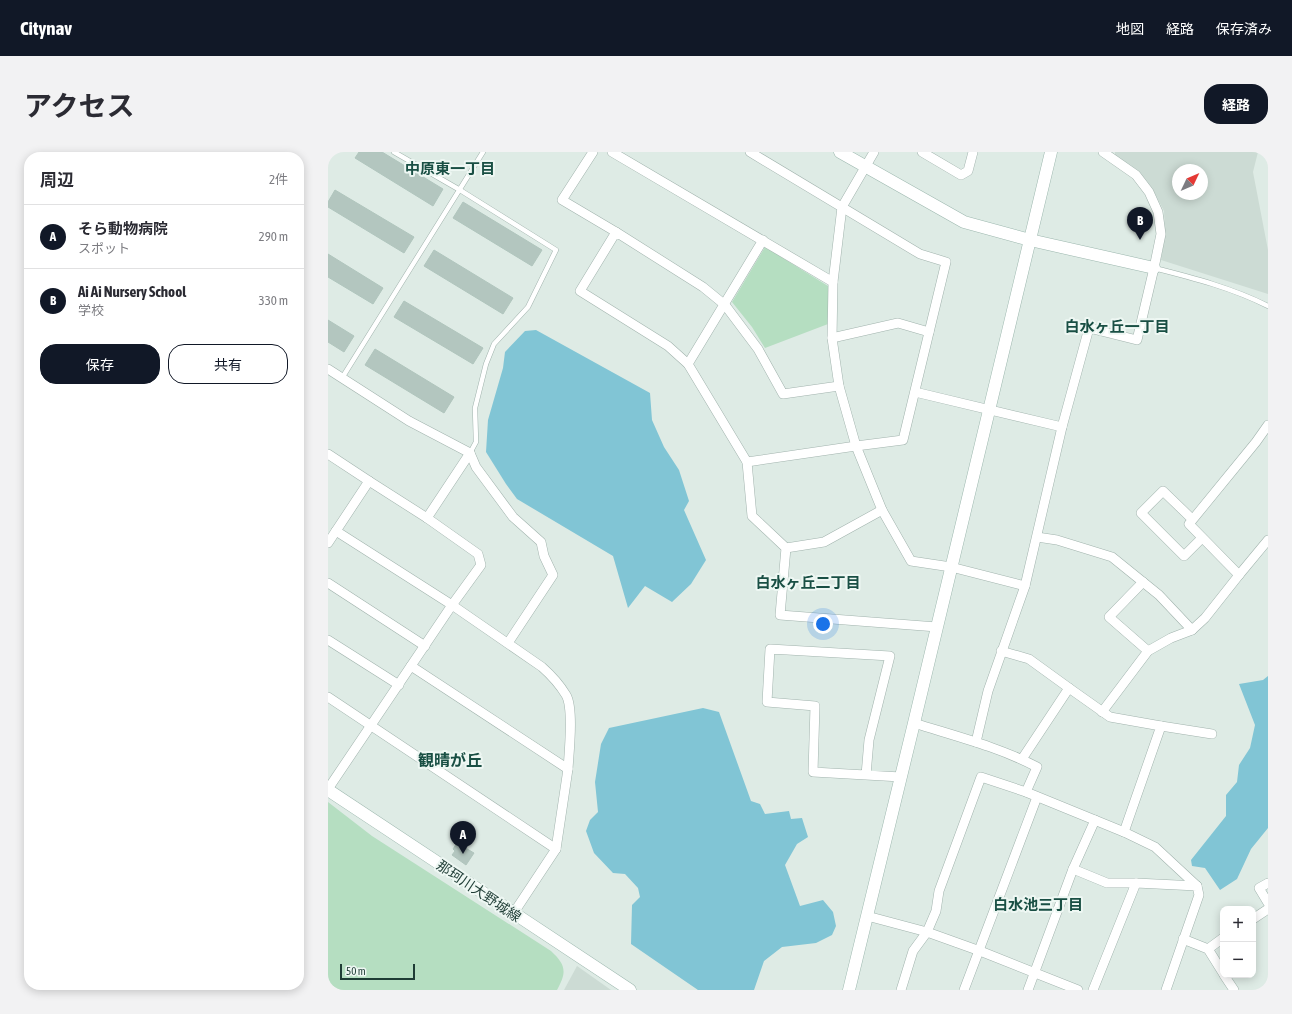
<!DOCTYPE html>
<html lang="ja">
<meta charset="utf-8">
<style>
:root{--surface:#fff;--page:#f2f2f3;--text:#2b2b33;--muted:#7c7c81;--line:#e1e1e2;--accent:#111827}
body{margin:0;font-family:"Asap Condensed","Noto Sans JP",sans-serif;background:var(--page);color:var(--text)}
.controls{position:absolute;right:12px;bottom:12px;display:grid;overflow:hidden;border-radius:8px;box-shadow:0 2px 10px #0003}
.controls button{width:36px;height:36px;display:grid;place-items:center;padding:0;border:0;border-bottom:1px solid var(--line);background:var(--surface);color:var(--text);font:20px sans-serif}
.compass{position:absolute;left:844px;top:12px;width:36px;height:36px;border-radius:50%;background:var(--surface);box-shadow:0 2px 10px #0003;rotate:46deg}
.scale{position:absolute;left:12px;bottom:10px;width:75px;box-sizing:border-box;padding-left:4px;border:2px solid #1e3c35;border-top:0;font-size:11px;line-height:14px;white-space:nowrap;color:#1e3c35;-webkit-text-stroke:3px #eef7f3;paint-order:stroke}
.you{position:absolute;left:495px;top:472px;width:14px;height:14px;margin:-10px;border:3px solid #fff;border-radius:50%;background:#1a73e8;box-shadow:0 0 0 6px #1a73e833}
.badge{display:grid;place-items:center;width:26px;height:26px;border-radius:50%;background:var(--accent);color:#fff;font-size:13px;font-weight:700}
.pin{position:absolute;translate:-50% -33px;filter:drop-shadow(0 1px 2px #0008)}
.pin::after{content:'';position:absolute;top:21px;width:14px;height:12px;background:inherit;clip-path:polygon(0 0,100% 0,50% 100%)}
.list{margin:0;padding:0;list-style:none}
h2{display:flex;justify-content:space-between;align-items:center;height:52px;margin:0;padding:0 16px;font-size:17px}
h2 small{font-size:13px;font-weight:400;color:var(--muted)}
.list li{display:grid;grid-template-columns:26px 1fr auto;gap:12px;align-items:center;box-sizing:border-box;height:64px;padding:0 16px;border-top:1px solid var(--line)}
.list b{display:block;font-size:15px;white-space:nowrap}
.list p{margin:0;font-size:13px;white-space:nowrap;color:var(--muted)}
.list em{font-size:13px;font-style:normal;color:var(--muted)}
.actions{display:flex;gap:8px;padding:12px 16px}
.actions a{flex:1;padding:9px 0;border:1px solid var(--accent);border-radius:16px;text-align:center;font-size:14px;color:var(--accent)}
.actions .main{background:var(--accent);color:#fff}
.map{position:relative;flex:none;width:940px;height:838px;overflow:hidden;border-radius:16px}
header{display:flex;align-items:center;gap:24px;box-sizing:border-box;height:56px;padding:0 20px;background:var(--accent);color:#fff}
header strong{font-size:19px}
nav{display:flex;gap:22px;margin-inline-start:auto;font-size:14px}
.intro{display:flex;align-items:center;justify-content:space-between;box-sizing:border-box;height:96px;padding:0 24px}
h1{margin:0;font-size:28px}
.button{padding:10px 18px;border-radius:16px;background:var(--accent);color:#fff;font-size:14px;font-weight:700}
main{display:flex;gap:24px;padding:0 24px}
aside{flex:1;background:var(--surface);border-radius:16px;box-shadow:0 2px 10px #0003}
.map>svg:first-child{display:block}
</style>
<header>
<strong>Citynav</strong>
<nav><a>地図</a><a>経路</a><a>保存済み</a></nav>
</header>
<div class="intro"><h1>アクセス</h1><a class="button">経路</a></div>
<main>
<aside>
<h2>周辺<small>2件</small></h2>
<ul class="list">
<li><span class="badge">A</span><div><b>そら動物病院</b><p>スポット</p></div><em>290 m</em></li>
<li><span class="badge">B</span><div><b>Ai Ai Nursery School</b><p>学校</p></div><em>330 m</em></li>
</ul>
<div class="actions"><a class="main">保存</a><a>共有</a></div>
</aside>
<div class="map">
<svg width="940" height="838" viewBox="0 0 940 838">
<rect width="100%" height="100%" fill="#deebe5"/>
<g fill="#ccdbd4" fill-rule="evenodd">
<path d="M787,0H930L925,20L940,98V142L833,108L837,80L836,59L824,36L813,22L787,3ZM850,18H874V42H850Z"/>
<path d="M249,814L283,838H236Z"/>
</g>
<g fill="#b5dec1">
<path d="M437,95L500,134V172L437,196L424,175L404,150Z"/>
<path d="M0,650L44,684L223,799C238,813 239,820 229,838H0Z"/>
</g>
<g fill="#81c5d5">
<path d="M208,178L322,241L324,268L336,295L351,318L361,349L356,358L378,408L363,432L344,450L317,434L300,456L285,404L189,347L178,332L158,300L160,268L175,216L177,200L197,179Z"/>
<path d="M940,524V676L923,697L909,727L892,738L877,716L864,714L863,708L898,664V643L909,630L911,613L922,596L927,573L911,532L935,528Z"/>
<path d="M375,556L391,560L423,649L432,652L437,662L461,659L463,667L474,666L480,685L469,692L457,713L472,754L495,748L505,760L508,774L504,783L488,791L454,795L436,809L426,838H370L303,792L304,753L312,745L310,736L297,722L285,721L266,701L258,679L262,668L270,660L267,630L273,592L281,576Z"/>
</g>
<g fill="#b3c6bf" stroke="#b0c5bd">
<path d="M31,0H54L115,37L105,54L27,6Z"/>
<path d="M7,38L86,85L76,101L0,55V50Z"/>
<path d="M135,50L214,98L204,114L125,66Z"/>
<path d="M106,98L185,146L175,162L96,114Z"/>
<path d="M0,102L55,136L45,152L0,125Z"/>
<path d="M76,149L155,196L145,212L66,165Z"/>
<path d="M0,168L26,184L16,200L0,190Z"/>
<path d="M47,197L126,245L116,261L37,213Z"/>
<path d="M129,691L146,701L138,713L124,703L127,699L125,697Z"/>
</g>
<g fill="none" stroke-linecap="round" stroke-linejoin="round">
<defs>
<g id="lane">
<path d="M66,0L132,38L228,98L200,155L166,192L158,212L147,256L148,290L142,301"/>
<path d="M826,116C866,126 904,136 940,154"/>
<path d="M14,226L155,0"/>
</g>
<g id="street">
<path d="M265,0L234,48L288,80"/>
<path d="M284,0L505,130L504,186L511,234L528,294L554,358L583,409L623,415L697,434"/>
<path d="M594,0L633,23L640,19L645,0"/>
<path d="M505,130L514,55L546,0"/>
<path d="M504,186L570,171L601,180"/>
<path d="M360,212L435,88"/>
<path d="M0,217L81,269L142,301L99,366L150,402L153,413L124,453L0,637"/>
<path d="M511,234L455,242L430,197L397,153L375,135L288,80L252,139L340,194L360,212L419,310L424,364L458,396L452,463L609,475"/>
<path d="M587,240L734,275"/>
<path d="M142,301L148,315L185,365L213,390L216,404L225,423L180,491"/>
<path d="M0,302L41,329"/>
<path d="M419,310L528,294L575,288L618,110L592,102L422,0"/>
<path d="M864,367L835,339L813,361L856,404L874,386"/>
<path d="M8,379L124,453L214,515C223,523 232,533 238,543C246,556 241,601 240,617"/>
<path d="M709,385L729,388L784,405L831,443L864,478"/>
<path d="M0,391L41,329L99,366"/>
<path d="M458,396L496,390L554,358"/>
<path d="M911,423L940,388"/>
<path d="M815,430L781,465L820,499"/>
<path d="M0,431L97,494"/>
<path d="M0,488L71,533"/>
<path d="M673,499L701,507L741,536"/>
<path d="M83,514L240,617L228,697"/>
<path d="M0,545L228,697L185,762"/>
<path d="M774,560L820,499L843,486L864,478L877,466L911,423L861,372L928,290L940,273"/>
<path d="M586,571C627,584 671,595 709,615L698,640"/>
<path d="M833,574L884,582"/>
<path d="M648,590L660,539L697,434L734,275L761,176L809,188L826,116L833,82L830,60L821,40L808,23L775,0"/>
<path d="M694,607L741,536L782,565L833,574L796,680"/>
<path d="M538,623L541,588L562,504L442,497L439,550L487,554L485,620L573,625"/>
<path d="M745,717L779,731H808"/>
<path d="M940,731L931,736L940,751"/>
<path d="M539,764L599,780L652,799L750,838"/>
<path d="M925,767L940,757"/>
<path d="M855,787L880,797L895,821"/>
<path d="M880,797L895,786"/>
<path d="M896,823L906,838"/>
<path d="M573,838L585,799L599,780L608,759L611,739L653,625L698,640L796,680L827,695L869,734"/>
<path d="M636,838L709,645"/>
<path d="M700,838L745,717L767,668"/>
<path d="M765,838L808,731L869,734L871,743L838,838"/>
</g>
<g id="secondary">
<path d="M512,0L636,70L702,88L826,116"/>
<path d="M0,638L302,838"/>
<path d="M521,838L586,571L723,0"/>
</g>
</defs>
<use href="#lane" stroke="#a1b3ad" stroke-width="5.5"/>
<use href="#street" stroke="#a1b3ad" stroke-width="10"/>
<use href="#secondary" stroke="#9cb7ae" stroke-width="13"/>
<use href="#lane" stroke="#fff" stroke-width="4.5"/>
<use href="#street" stroke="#fff" stroke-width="9"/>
<use href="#secondary" stroke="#fff" stroke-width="12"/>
</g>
<g text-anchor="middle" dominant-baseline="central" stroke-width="4" stroke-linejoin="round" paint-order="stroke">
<g font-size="14" fill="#1e3c35" stroke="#eef7f3">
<text transform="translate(151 739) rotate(34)">那珂川大野城線</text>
</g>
<g font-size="15" font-weight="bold" fill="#194f44" stroke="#eef7f3">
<text x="122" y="16">中原東一丁目</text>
<text x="789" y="174">白水ヶ丘一丁目</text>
<text x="480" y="430">白水ヶ丘二丁目</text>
<text x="710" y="752">白水池三丁目</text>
</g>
<g font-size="16" font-weight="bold" fill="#194f44" stroke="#eef7f3">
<text x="122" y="608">観晴が丘</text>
</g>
</g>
</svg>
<div class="controls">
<button>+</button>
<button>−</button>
</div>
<svg class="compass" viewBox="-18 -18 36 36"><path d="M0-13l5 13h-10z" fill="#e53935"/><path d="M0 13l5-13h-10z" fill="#7c7c81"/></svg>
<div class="scale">50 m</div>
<div class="you"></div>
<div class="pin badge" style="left:135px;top:702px">A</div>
<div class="pin badge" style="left:812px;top:88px">B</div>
</div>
</main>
